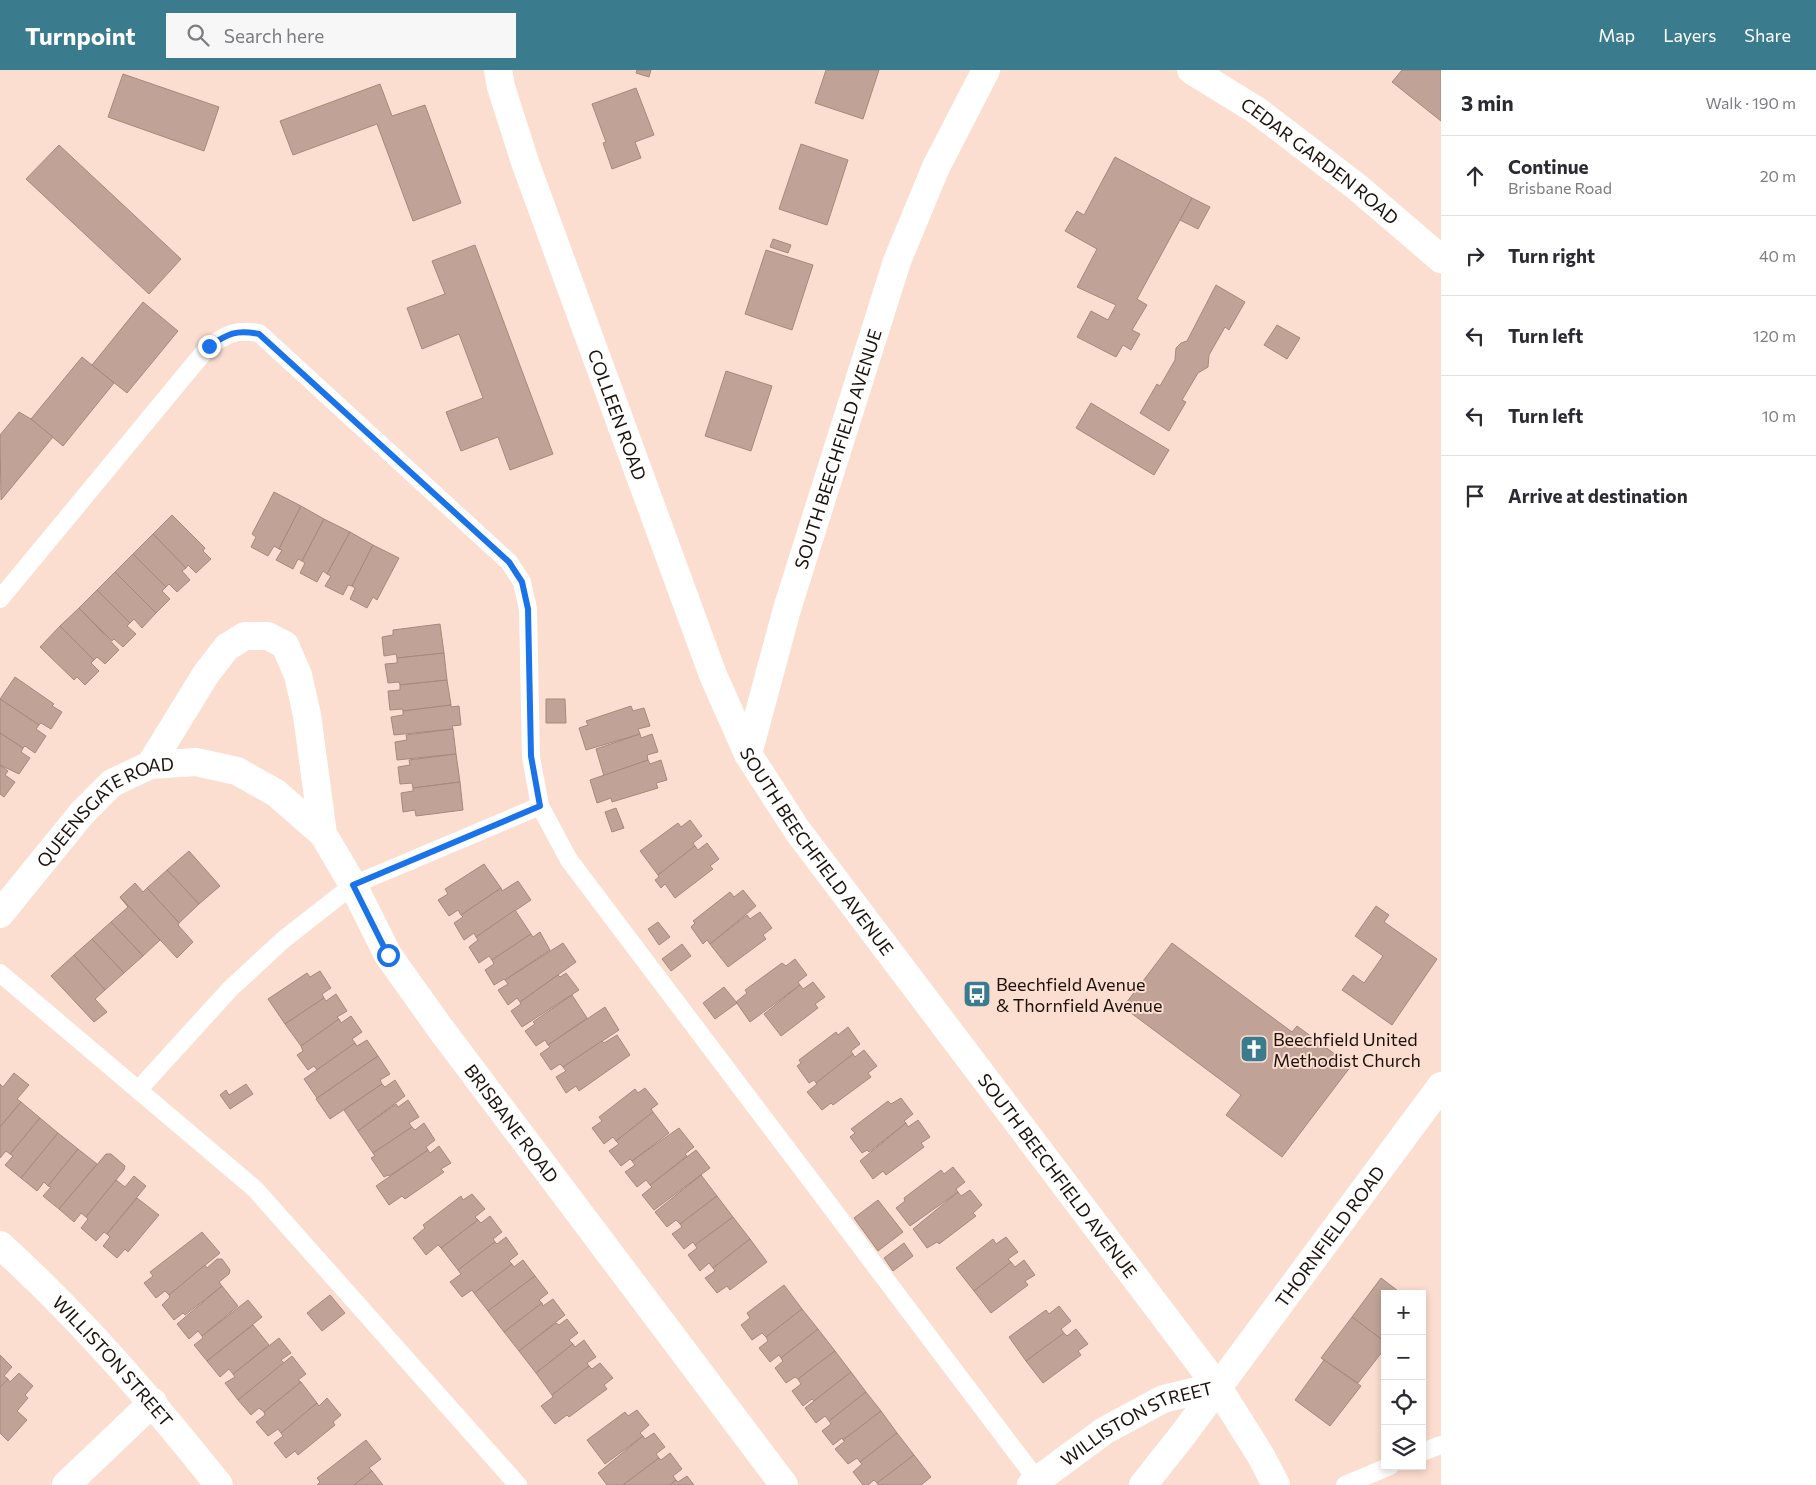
<!DOCTYPE html>
<meta charset="utf-8">
<style>
:root{--surface:#fff;--page:#f7f7f7;--text:#2b2b33;--muted:#7c7c81;--line:#e1e1e2;--accent:#3a7c8e}
body{margin:0;font-family:Commissioner,sans-serif;background:var(--page);color:var(--text)}
.controls{position:absolute;right:15px;bottom:15px;display:grid;overflow:hidden;border-radius:0px;box-shadow:0 2px 8px #0003}
.controls button{width:45px;height:45px;display:grid;place-items:center;padding:0;border:0;border-bottom:1px solid var(--line);background:var(--surface);color:var(--text);font:25px sans-serif}
.stop{position:absolute;width:15px;height:15px;margin:-11px;border:4px solid #1a73e8;border-radius:50%;background:#fff}
.stop.end{background:#1a73e8;border-color:#fff;box-shadow:0 1px 5px #0008}
.list{margin:0;padding:0;list-style:none}
h2{display:flex;justify-content:space-between;align-items:center;height:65px;margin:0;padding:0 20px;font-size:21px}
h2 small{font-size:16px;font-weight:400;color:var(--muted)}
.list li{display:grid;grid-template-columns:32px 1fr auto;gap:15px;align-items:center;box-sizing:border-box;height:80px;padding:0 20px;border-top:1px solid var(--line)}
.list b{display:block;font-size:19px;white-space:nowrap}
.list p{margin:0;font-size:16px;white-space:nowrap;color:var(--muted)}
.list em{font-size:16px;font-style:normal;color:var(--muted)}
.icon{flex:none;width:28px;height:28px;fill:none;stroke:currentColor;stroke-width:2;stroke-linecap:round;stroke-linejoin:round}
.map{position:relative;flex:none;width:1441px;height:1415px;overflow:hidden}
header{display:flex;align-items:center;gap:30px;box-sizing:border-box;height:70px;padding:0 25px;background:var(--accent);color:#fff}
header strong{font-size:24px}
nav{display:flex;gap:28px;margin-inline-start:auto;font-size:18px}
.search{width:350px;height:45px;background:var(--page);display:flex;align-items:center;gap:12px;box-sizing:border-box;padding:0 18px;border-radius:0px;color:var(--muted);font-size:19px}
main{display:flex}
aside{flex:1;background:var(--surface)}
.map>svg:first-child{display:block}
</style>
<header>
<strong>Turnpoint</strong>
<div class="search"><svg class="icon" aria-label="search" viewBox="0 0 24 24"><circle cx="10" cy="10" r="6"/><path d="M15 15l6 6"/></svg>Search here</div>
<nav><a>Map</a><a>Layers</a><a>Share</a></nav>
</header>
<main>
<div class="map">
<svg width="1441" height="1415" viewBox="0 0 1441 1415">
<rect width="100%" height="100%" fill="#fcded0"/>
<g fill="#c0a396" stroke="#a4897c">
<path d="M637,0H651L649,7L636,3Z"/>
<path d="M826,0H879L863,49L815,33Z"/>
<path d="M1402,0H1441V51L1392,12Z"/>
<path d="M123,4L219,37L204,81L108,47Z"/>
<path d="M380,14L392,46L425,35L461,133L413,151L377,54L293,85L280,51Z"/>
<path d="M636,18L654,65L635,72L641,88L612,99L603,73L606,72L592,34Z"/>
<path d="M801,74L848,90L827,155L779,139Z"/>
<path d="M59,75L181,189L149,224L26,109Z"/>
<path d="M1115,87L1192,128L1137,229L1147,235L1132,260L1140,264L1131,280L1123,275L1116,287L1077,267L1091,241L1108,250L1116,235L1077,217L1097,179L1065,161L1077,141L1084,145Z"/>
<path d="M1192,128L1210,137L1198,159L1180,150Z"/>
<path d="M773,169L791,175L788,183L770,177Z"/>
<path d="M475,175L553,384L510,400L498,367L461,381L446,342L483,328L459,264L422,279L407,238L445,224L432,191Z"/>
<path d="M766,180L813,195L792,260L745,244Z"/>
<path d="M1216,215L1245,232L1229,260L1225,257L1209,285L1208,297L1198,303L1182,330L1186,332L1169,361L1140,343L1157,314L1160,316L1175,290L1176,278L1181,273L1187,271Z"/>
<path d="M143,232L178,261L127,323L92,295Z"/>
<path d="M1277,255L1300,268L1287,289L1264,275Z"/>
<path d="M82,287L114,313L63,376L31,349Z"/>
<path d="M726,301L772,316L751,381L705,366Z"/>
<path d="M1091,333L1169,380L1154,405L1076,358Z"/>
<path d="M19,342L31,349L53,367L1,430L0,365Z"/>
<path d="M274,422L301,436L279,479L274,476L268,486L251,477L256,467L252,464Z"/>
<path d="M301,436L324,449L302,491L298,489L293,499L276,490L282,480L279,479Z"/>
<path d="M172,445L205,478L203,481L211,489L196,503L188,495L186,498L153,464Z"/>
<path d="M324,449L350,462L327,504L323,501L317,512L300,503L305,493L302,491Z"/>
<path d="M350,462L373,475L352,516L348,515L343,525L325,516L331,506L327,504Z"/>
<path d="M153,464L186,498L182,501L190,510L177,522L169,514L166,517L133,484Z"/>
<path d="M373,475L399,488L377,530L373,527L367,538L350,529L355,518L352,516Z"/>
<path d="M133,484L166,517L162,521L170,529L156,543L115,502Z"/>
<path d="M115,502L156,543L142,558L134,549L130,553L97,520Z"/>
<path d="M97,520L130,553L127,556L136,564L123,577L114,569L112,571L79,538Z"/>
<path d="M79,538L119,580L105,594L97,587L94,590L60,556Z"/>
<path d="M440,554L444,583L397,588L396,584L384,586L382,567L393,565V560Z"/>
<path d="M60,556L94,590L91,593L99,601L85,615L77,607L74,610L40,577Z"/>
<path d="M444,583L447,610L400,615L399,612L388,613L385,594L397,593V588Z"/>
<path d="M15,607L54,634L52,636L62,642L51,659L41,653L39,655L0,629Z"/>
<path d="M447,610L451,635L403,641L402,639L390,640L388,621L400,620V615Z"/>
<path d="M0,629L39,655L36,659L46,666L35,683L25,676L23,678L0,663Z"/>
<path d="M546,629H565L566,653H546Z"/>
<path d="M451,635V637L459,636L461,655L452,656L453,659L394,665L391,647L403,645V641Z"/>
<path d="M631,636L633,641L644,638L650,656L638,659L640,664L586,680L579,658L588,655L586,651Z"/>
<path d="M453,659L456,684L397,690L395,672L407,670L406,665Z"/>
<path d="M0,663L23,678L21,682L30,688L19,704L0,695Z"/>
<path d="M640,664L641,668L652,664L658,682L647,685L648,690L604,706L596,679Z"/>
<path d="M456,684L460,712L413,718L412,713L400,714L398,697L410,695L409,690Z"/>
<path d="M648,690L650,694L661,690L667,710L656,713L658,718L612,732L611,728L597,733L590,710Z"/>
<path d="M0,695L8,701L5,705L15,712L4,727L0,724Z"/>
<path d="M460,712L463,740L416,746L415,740L403,742L401,723L413,721V718Z"/>
<path d="M616,738L624,758L612,762L605,742Z"/>
<path d="M690,750L702,766L693,773L695,776L658,805L640,781L678,753L681,757Z"/>
<path d="M707,773L719,789L710,796L713,799L675,828L665,814L661,818L655,810L659,807L658,805L695,776L698,780Z"/>
<path d="M189,781L220,816L199,834L167,800Z"/>
<path d="M484,794L501,818L461,845L458,840L449,846L438,830L448,824L445,819Z"/>
<path d="M167,800L199,834L179,853L147,818Z"/>
<path d="M518,811L531,830L476,867L474,863L464,870L454,853L463,847L461,845L501,818L502,821Z"/>
<path d="M135,813L143,822L147,818L179,853L178,855L193,872L177,888L120,827Z"/>
<path d="M743,820L756,836L710,874L707,870L703,874L691,857L695,853L693,851L730,822L734,827Z"/>
<path d="M120,827L160,870L143,886L111,852L128,837Z"/>
<path d="M1376,836L1389,845L1384,852L1437,889L1392,955L1342,920L1353,905L1364,913L1383,886L1355,866Z"/>
<path d="M515,840L531,864L492,890L489,886L479,893L469,877L478,870L476,867Z"/>
<path d="M760,842L772,858L763,865L766,869L728,897L710,874L747,845L750,849Z"/>
<path d="M111,852L143,886L124,903L92,869Z"/>
<path d="M658,852L670,867L659,875L648,859Z"/>
<path d="M540,862L550,880L505,910L504,909L494,915L485,900L494,894L492,890L531,864L533,867Z"/>
<path d="M92,869L124,903L105,920L74,885Z"/>
<path d="M563,873L576,892L520,932L517,928L508,935L498,920L508,914L505,910Z"/>
<path d="M1172,873L1292,962L1297,956L1351,996L1282,1087L1226,1045L1241,1025L1123,937Z"/>
<path d="M682,874L691,886L671,901L662,889Z"/>
<path d="M74,885L105,920L95,929L107,942L94,952L51,906Z"/>
<path d="M795,889L807,905L798,912L800,915L750,952L736,932L747,923L745,920L782,893L786,896Z"/>
<path d="M320,901L331,918L322,924L324,928L285,954L268,929L307,903L310,907Z"/>
<path d="M566,903L579,920L522,957L511,941L521,934L520,932L558,905L560,907Z"/>
<path d="M813,912L825,927L815,934L818,938L781,966L764,944L800,915L803,919Z"/>
<path d="M724,917L737,933L715,949L703,933Z"/>
<path d="M336,924L347,941L337,947L339,949L301,976L285,954L324,928L326,931Z"/>
<path d="M572,925L587,948L548,975L545,970L536,976L525,961L535,954L533,952Z"/>
<path d="M605,937L619,960L563,997L560,994L551,1000L540,984L550,977L548,975Z"/>
<path d="M351,946L362,962L352,969L355,973L317,1000L314,996L308,1000L297,985L303,981L301,976L339,949L341,953Z"/>
<path d="M848,957L860,974L851,981L853,984L816,1013L814,1010L809,1013L797,996L801,993L799,990L836,962L838,965Z"/>
<path d="M617,965L630,985L579,1021L576,1016L566,1023L556,1007L566,1001L563,997L602,971L604,973Z"/>
<path d="M367,970L378,986L317,1028L304,1009L355,973L357,976Z"/>
<path d="M864,980L877,996L868,1003L871,1007L833,1035L831,1033L822,1040L807,1022L817,1014L816,1013L853,984L855,987Z"/>
<path d="M378,986L390,1004L380,1010L382,1014L330,1049L316,1029Z"/>
<path d="M14,1003L29,1015L17,1029L21,1032L0,1057V1014L3,1017Z"/>
<path d="M395,1010L405,1026L358,1061L344,1040L382,1014L385,1017Z"/>
<path d="M246,1014L253,1024L230,1039L220,1025L226,1020L229,1025Z"/>
<path d="M645,1018L658,1034L651,1039L653,1042L616,1071L613,1067L604,1074L592,1058L602,1051L599,1047L635,1019L638,1023Z"/>
<path d="M901,1028L913,1044L904,1051L906,1053L869,1082L867,1080L862,1083L850,1067L855,1063L851,1059L888,1031L891,1034Z"/>
<path d="M408,1030L419,1047L409,1053L412,1057L373,1083L358,1061L396,1034L398,1037Z"/>
<path d="M21,1032L40,1048L10,1084L6,1081L0,1088V1057Z"/>
<path d="M653,1042L669,1063L632,1091L630,1089L621,1096L609,1081L619,1074L616,1071Z"/>
<path d="M40,1048L58,1063L21,1108L5,1095L13,1086L10,1084Z"/>
<path d="M918,1050L930,1067L921,1073L924,1077L886,1105L883,1101L873,1109L860,1091L906,1053L908,1057Z"/>
<path d="M424,1053L435,1070L426,1077L428,1080L389,1106L388,1105L384,1107L371,1088L375,1086L373,1083L412,1057L415,1060Z"/>
<path d="M679,1058L694,1077L685,1084L687,1086L650,1115L646,1110L637,1117L625,1102L635,1095L632,1091Z"/>
<path d="M58,1063L78,1079L48,1116L44,1112L37,1121L21,1108Z"/>
<path d="M439,1076L451,1093L441,1099L444,1102L405,1129L402,1126L389,1135L376,1116L428,1080L430,1083Z"/>
<path d="M78,1079L97,1094L59,1139L43,1126L51,1117L48,1116Z"/>
<path d="M696,1080L710,1098L654,1140L642,1125L652,1117L650,1115Z"/>
<path d="M106,1084H111L125,1096L124,1100L86,1147L81,1143L74,1152L59,1139Z"/>
<path d="M953,1097L965,1112L956,1119L958,1122L910,1156L896,1138L905,1131L904,1128L941,1100L944,1104Z"/>
<path d="M701,1105L717,1126L680,1154L676,1150L667,1157L655,1142Z"/>
<path d="M134,1106L146,1116L107,1164L104,1162L96,1171L81,1158L88,1149L86,1147L116,1110L125,1117Z"/>
<path d="M970,1120L982,1135L973,1143L976,1146L939,1174L937,1172L927,1178L913,1159L958,1122L961,1126Z"/>
<path d="M472,1124L485,1139L475,1147L478,1150L441,1178L438,1175L426,1185L413,1168L425,1158L423,1155L461,1126L463,1130Z"/>
<path d="M717,1126L733,1147L695,1175L693,1172L684,1179L672,1164L682,1157L680,1154Z"/>
<path d="M137,1128L159,1145L128,1182L125,1179L117,1188L103,1176L110,1167L107,1164Z"/>
<path d="M878,1130L903,1162L878,1181L854,1148Z"/>
<path d="M490,1146L502,1162L493,1169L495,1172L458,1200L441,1178L478,1150L481,1153Z"/>
<path d="M733,1147L750,1169L713,1198L709,1193L700,1201L688,1185L697,1178L695,1175Z"/>
<path d="M202,1162L220,1183L169,1225L165,1221L156,1228L144,1213L153,1206L150,1202Z"/>
<path d="M506,1167L518,1184L509,1191L512,1194L474,1223L472,1220L462,1227L450,1212L461,1204L458,1200L495,1172L497,1174Z"/>
<path d="M1006,1167L1018,1182L1008,1189L1011,1192L974,1221L956,1198L993,1169L996,1174Z"/>
<path d="M750,1169L767,1192L730,1220L727,1216L717,1223L705,1208L715,1201L713,1198Z"/>
<path d="M904,1173L913,1186L893,1201L884,1188Z"/>
<path d="M217,1189H222L230,1200L229,1204L219,1212L222,1216L185,1245L183,1243L174,1250L162,1235L170,1227L169,1225L205,1195L207,1198Z"/>
<path d="M523,1190L535,1206L488,1241L474,1223L512,1194L514,1197Z"/>
<path d="M1024,1190L1035,1205L1025,1211L1028,1215L991,1243L974,1221L1011,1192L1015,1197Z"/>
<path d="M535,1206L548,1223L539,1230L542,1233L504,1262L488,1241Z"/>
<path d="M1381,1208L1402,1224H1385V1272L1352,1247Z"/>
<path d="M784,1215L802,1239L766,1267L762,1263L752,1270L741,1255L750,1248L747,1243Z"/>
<path d="M222,1216L238,1236L202,1266L198,1261L189,1269L177,1254Z"/>
<path d="M330,1225L345,1243L322,1261L307,1243Z"/>
<path d="M553,1229L565,1245L519,1281L504,1262L542,1233L543,1236Z"/>
<path d="M248,1230L262,1247L207,1291L194,1275L203,1268L202,1266Z"/>
<path d="M1059,1236L1071,1251L1061,1259L1064,1263L1026,1291L1009,1267L1046,1240L1049,1244Z"/>
<path d="M802,1239L818,1259L781,1288L779,1285L770,1292L759,1278L768,1271L766,1267Z"/>
<path d="M1352,1247L1385,1272V1278L1358,1313L1321,1288Z"/>
<path d="M567,1249L578,1263L569,1270L573,1274L536,1303L519,1281L556,1253L559,1255Z"/>
<path d="M253,1255L269,1275L233,1304L229,1299L220,1307L207,1291Z"/>
<path d="M818,1259L835,1281L798,1309L795,1307L786,1313L775,1298L783,1291L781,1288Z"/>
<path d="M1076,1259L1088,1274L1078,1281L1081,1285L1043,1313L1026,1291L1064,1263L1067,1266Z"/>
<path d="M279,1268L291,1283L281,1290L284,1293L238,1330L225,1313L235,1307L233,1304Z"/>
<path d="M584,1270L596,1287L587,1293L589,1296L552,1325L536,1303L573,1274L575,1277Z"/>
<path d="M835,1281L851,1302L814,1331L812,1329L803,1336L792,1321L801,1314L798,1309Z"/>
<path d="M0,1285L12,1297L4,1306L8,1309L0,1317Z"/>
<path d="M292,1286L306,1304L298,1310L301,1312L264,1342L259,1338L251,1345L238,1330Z"/>
<path d="M1324,1290L1361,1316L1330,1356L1295,1330Z"/>
<path d="M600,1293L613,1308L604,1315L607,1319L569,1347L567,1345L555,1354L541,1336L553,1327L552,1325L589,1296L592,1299Z"/>
<path d="M851,1302L866,1322L829,1351L825,1346L816,1353L805,1338Z"/>
<path d="M19,1303L33,1316L25,1325L28,1328L17,1341L27,1350L8,1371L0,1363V1317L8,1309L10,1312Z"/>
<path d="M301,1312L317,1333L281,1363L278,1359L268,1366L256,1352L265,1345L264,1342Z"/>
<path d="M866,1322L881,1341L843,1370L842,1368L833,1375L822,1361L831,1354L829,1351Z"/>
<path d="M327,1328L341,1345L333,1352L335,1355L298,1385L295,1381L286,1388L274,1373L283,1366L281,1363L317,1333L319,1336Z"/>
<path d="M637,1340L649,1355L640,1363L643,1366L605,1394L587,1370L625,1342L628,1346Z"/>
<path d="M881,1341L897,1363L860,1392L857,1388L848,1394L835,1379L845,1371L843,1370Z"/>
<path d="M654,1363L665,1377L656,1384L659,1388L623,1415H607L598,1403L643,1366L645,1369Z"/>
<path d="M897,1363L914,1385L877,1413L874,1410L868,1415H863L853,1402L862,1394L860,1392Z"/>
<path d="M366,1370L381,1389L369,1398L372,1401L354,1415H317L320,1412L317,1408Z"/>
<path d="M670,1383L682,1399L673,1406L676,1410L670,1415H623L659,1388L661,1390Z"/>
<path d="M914,1385L931,1407L921,1415H878L877,1413Z"/>
<path d="M372,1401L383,1415H354Z"/>
<path d="M687,1406L694,1415H670L676,1410L678,1412Z"/>
</g>
<g fill="none" stroke-linecap="round" stroke-linejoin="round">
<g stroke="#fff" stroke-width="18">
<path d="M0,529L209,276C228,264 236,259 259,263L509,492L522,512L528,539L531,687L540,736L569,790L1037,1410"/>
<path d="M0,903L255,1119L518,1415"/>
<path d="M139,1019L230,919L283,870L353,815L540,736"/>
<path d="M1422,1382L1441,1375"/>
<path d="M1345,1415L1390,1396"/>
</g>
<g stroke="#fff" stroke-width="28">
<path id="s1" d="M1191,0L1256,40L1357,117L1441,189"/>
<path id="s2" d="M748,684L787,539L897,191L936,97L986,0"/>
<path d="M150,695L206,604L227,577L245,566H268L285,575L298,605L307,645L323,764"/>
<path id="s3" d="M0,844L82,743L112,713L150,695L196,692L237,701L276,723L323,764L353,815L388,885L440,958L784,1415"/>
<path id="s4" d="M0,1175C81,1248 151,1330 219,1415"/>
<path d="M66,1415L153,1332"/>
<path id="s5" d="M1031,1415L1104,1361L1163,1329L1217,1316"/>
<path id="s6" d="M1143,1415L1182,1366L1441,1016"/>
</g>
<path stroke="#fff" stroke-width="28" id="s7" d="M498,0L501,17L526,95L713,605L748,684L797,760L1217,1316L1261,1386L1276,1415"/>
</g>
<g fill="none" stroke-linecap="round" stroke-linejoin="round">
<path stroke="#1a73e8" stroke-width="6" d="M209,276C228,264 236,259 259,264L509,492L522,512L528,539L531,686L540,736L353,815L388,885"/>
</g>
<defs>
<symbol id="bus-square" viewBox="-11 -11 22 22"><rect x="-9" y="-9" width="18" height="18" rx="4" fill="#3a7c8e" stroke="#fcded0"/><path d="M-5-6H5V4H4V6H2V4H-2V6H-4V4H-5ZM-3.5-4V0h7V-4ZM-3.5 1.2v1.5H-2V1.2ZM2 1.2v1.5H3.5V1.2Z" fill="#fff"/></symbol>
<symbol id="church-square" viewBox="-11 -11 22 22"><rect x="-9" y="-9" width="18" height="18" rx="4" fill="#3a7c8e" stroke="#fcded0"/><path d="M-1.2-6h2.4v3.5h3.3v2.4h-3.3V6h-2.4V-.1h-3.3v-2.4h3.3Z" fill="#fff"/></symbol>
</defs>
<g fill-rule="evenodd">
<use href="#bus-square" x="961" y="908" width="32" height="32"/>
<use href="#church-square" x="1238" y="963" width="32" height="32"/>
</g>
<g text-anchor="middle" dominant-baseline="central" stroke-width="4" stroke-linejoin="round" paint-order="stroke">
<g font-size="18" fill="#1c120d" stroke="#fcded0">
<text stroke="none"><textPath href="#s1" startOffset="158">CEDAR GARDEN ROAD</textPath></text>
<text stroke="none"><textPath href="#s7" startOffset="365">COLLEEN ROAD</textPath></text>
<text stroke="none"><textPath href="#s2" startOffset="318">SOUTH BEECHFIELD AVENUE</textPath></text>
<text stroke="none"><textPath href="#s3" startOffset="151">QUEENSGATE ROAD</textPath></text>
<text stroke="none"><textPath href="#s7" startOffset="848">SOUTH BEECHFIELD AVENUE</textPath></text>
<text stroke="none"><textPath href="#s3" startOffset="756">BRISBANE ROAD</textPath></text>
<text stroke="none"><textPath href="#s7" startOffset="1252">SOUTH BEECHFIELD AVENUE</textPath></text>
<text stroke="none"><textPath href="#s6" startOffset="311">THORNFIELD ROAD</textPath></text>
<text stroke="none"><textPath href="#s4" startOffset="162">WILLISTON STREET</textPath></text>
<text stroke="none"><textPath href="#s5" startOffset="124">WILLISTON STREET</textPath></text>
</g>
<g font-size="18" fill="#1c120d" stroke="#fcded0" text-anchor="start">
<text x="996" y="914">Beechfield Avenue<tspan x="996" dy="21">&amp; Thornfield Avenue</tspan></text>
<text x="1273" y="969">Beechfield United<tspan x="1273" dy="21">Methodist Church</tspan></text>
</g>
</g>
</svg>
<div class="controls">
<button>+</button>
<button>−</button>
<button><svg class="icon" aria-label="locate" viewBox="0 0 24 24"><circle cx="12" cy="12" r="6"/><path d="M12 2v4M12 18v4M2 12h4M18 12h4"/></svg></button>
<button><svg class="icon" aria-label="layers" viewBox="0 0 24 24"><path d="M12 4l9 5-9 5-9-5zM3 14l9 5 9-5"/></svg></button>
</div>
<div class="stop" style="left:388px;top:885px"></div>
<div class="stop end" style="left:209px;top:276px"></div>
</div>
<aside>
<h2>3 min<small>Walk · 190 m</small></h2>
<ul class="list">
<li><svg class="icon" aria-label="ahead" viewBox="0 0 24 24"><path d="M12 20V5M6 11l6-6 6 6"/></svg><div><b>Continue</b><p>Brisbane Road</p></div><em>20 m</em></li>
<li><svg class="icon" aria-label="right" viewBox="0 0 24 24"><path d="M7 20v-9h11M14 6l5 5-5 5"/></svg><div><b>Turn right</b></div><em>40 m</em></li>
<li><svg class="icon" aria-label="left" viewBox="0 0 24 24"><path d="M17 20v-9H6M10 6l-5 5 5 5"/></svg><div><b>Turn left</b></div><em>120 m</em></li>
<li><svg class="icon" aria-label="left" viewBox="0 0 24 24"><path d="M17 20v-9H6M10 6l-5 5 5 5"/></svg><div><b>Turn left</b></div><em>10 m</em></li>
<li><svg class="icon" aria-label="arrive" viewBox="0 0 24 24"><path d="M6 21V4h12l-3 4 3 4H6"/></svg><div><b>Arrive at destination</b></div></li>
</ul>
</aside>
</main>
